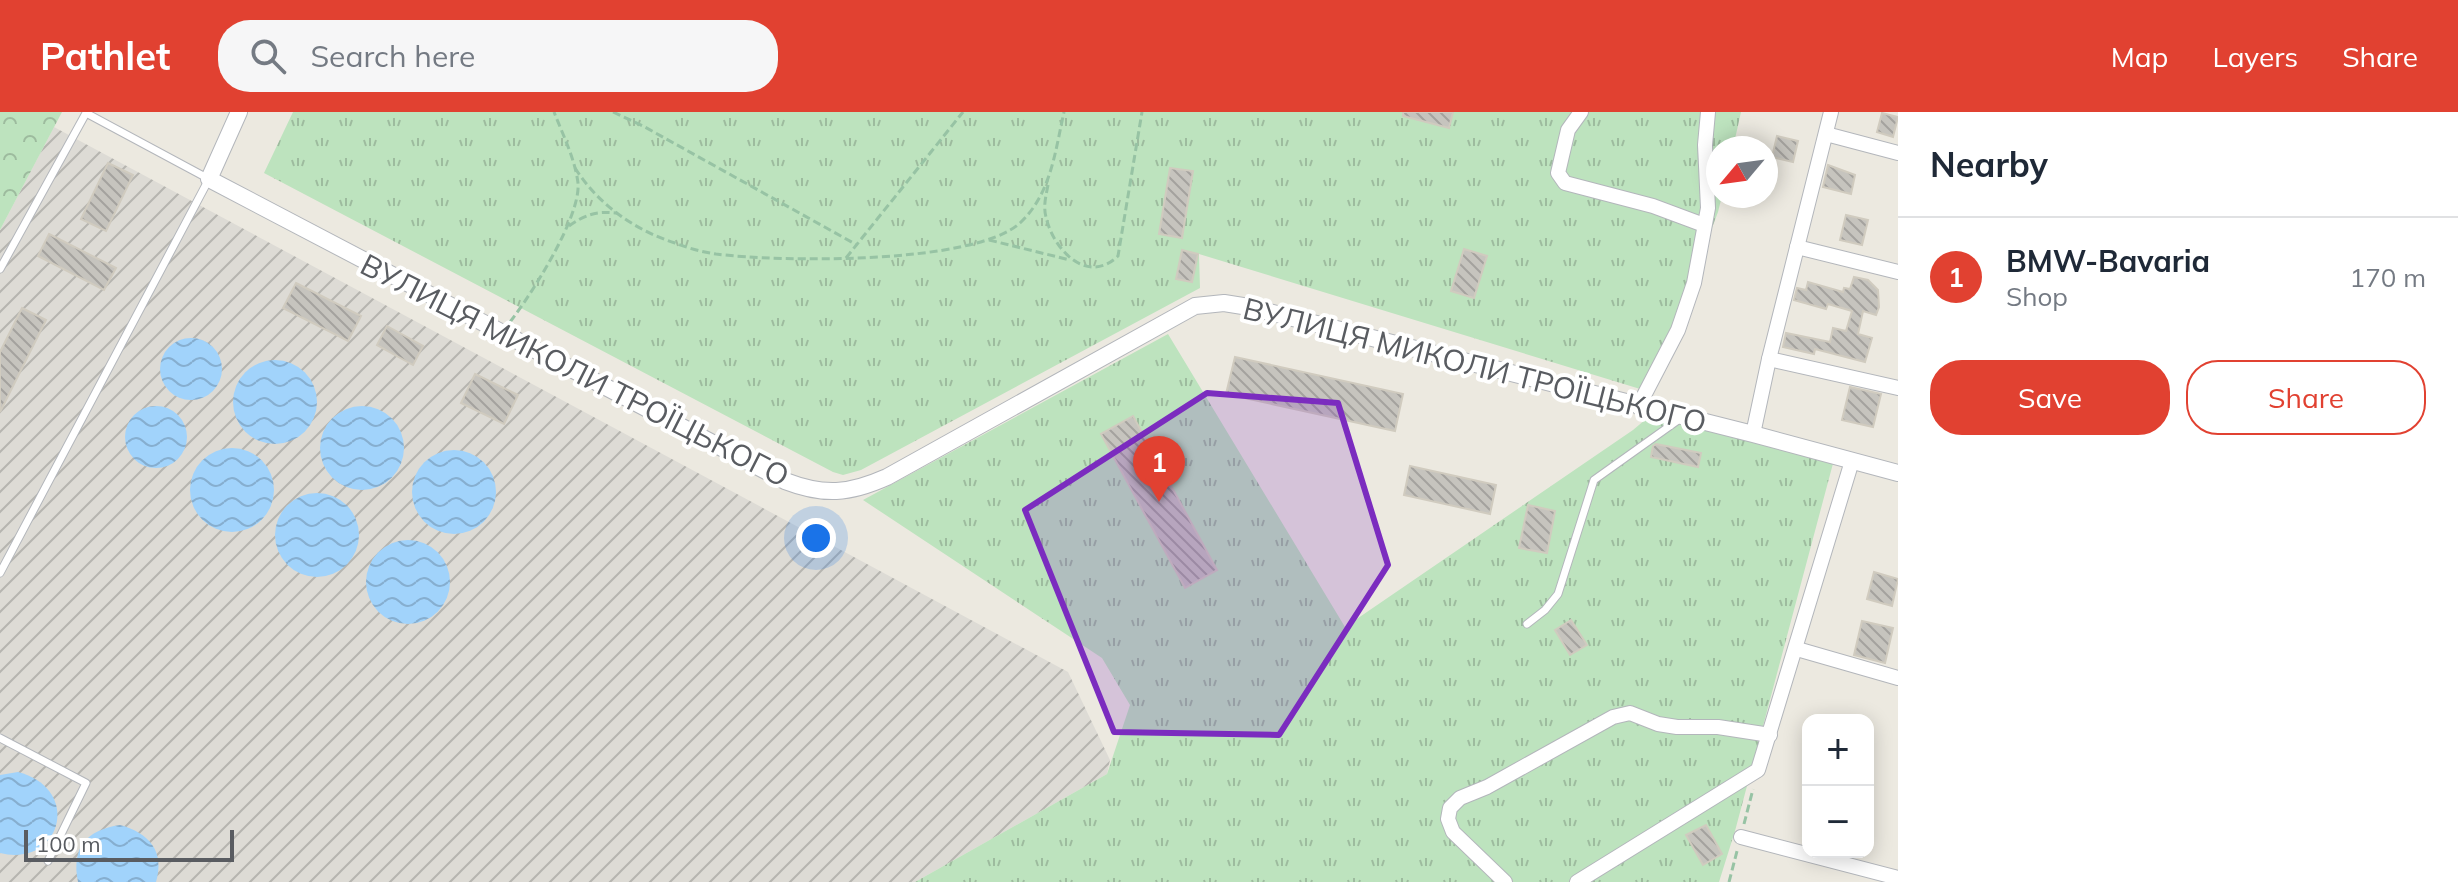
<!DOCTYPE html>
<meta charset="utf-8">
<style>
:root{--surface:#fff;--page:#f6f6f7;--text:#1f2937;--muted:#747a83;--line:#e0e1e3;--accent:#e14131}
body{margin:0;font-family:Mulish,sans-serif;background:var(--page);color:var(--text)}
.controls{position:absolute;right:24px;bottom:24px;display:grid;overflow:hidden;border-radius:16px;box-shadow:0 4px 20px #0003}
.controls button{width:72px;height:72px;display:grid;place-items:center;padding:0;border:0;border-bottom:2px solid var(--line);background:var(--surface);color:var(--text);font:40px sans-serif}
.compass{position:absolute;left:1706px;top:24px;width:72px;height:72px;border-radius:50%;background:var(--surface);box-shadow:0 4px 20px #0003;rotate:241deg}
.scale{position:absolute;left:24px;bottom:20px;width:210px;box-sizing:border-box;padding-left:8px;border:4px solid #595c61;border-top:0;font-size:22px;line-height:28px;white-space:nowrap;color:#595c61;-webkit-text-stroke:6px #fff;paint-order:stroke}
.you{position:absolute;left:816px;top:426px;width:28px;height:28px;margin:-20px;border:6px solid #fff;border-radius:50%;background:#1a73e8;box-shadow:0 0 0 12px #1a73e833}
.badge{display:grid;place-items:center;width:52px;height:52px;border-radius:50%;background:var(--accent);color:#fff;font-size:26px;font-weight:700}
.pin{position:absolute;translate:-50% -66px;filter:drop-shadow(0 2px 4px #0008)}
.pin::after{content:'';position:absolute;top:42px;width:28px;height:24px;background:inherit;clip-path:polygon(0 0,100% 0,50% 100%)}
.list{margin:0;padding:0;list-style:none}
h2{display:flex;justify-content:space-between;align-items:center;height:104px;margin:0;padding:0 32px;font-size:34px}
h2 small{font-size:26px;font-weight:400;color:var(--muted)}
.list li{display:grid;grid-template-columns:52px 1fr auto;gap:24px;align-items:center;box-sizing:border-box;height:120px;padding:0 32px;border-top:2px solid var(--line)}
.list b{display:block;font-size:30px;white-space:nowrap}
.list p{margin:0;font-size:26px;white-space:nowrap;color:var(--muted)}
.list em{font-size:26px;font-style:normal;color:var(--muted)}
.actions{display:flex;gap:16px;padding:24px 32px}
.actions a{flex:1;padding:18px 0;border:2px solid var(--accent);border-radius:32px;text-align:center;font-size:28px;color:var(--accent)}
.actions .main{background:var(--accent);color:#fff}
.icon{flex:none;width:44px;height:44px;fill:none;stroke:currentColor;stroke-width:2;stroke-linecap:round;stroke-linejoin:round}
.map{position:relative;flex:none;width:1898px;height:770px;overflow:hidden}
header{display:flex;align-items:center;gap:48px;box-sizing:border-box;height:112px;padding:0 40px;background:var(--accent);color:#fff}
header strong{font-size:38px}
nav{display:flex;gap:44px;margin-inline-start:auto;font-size:28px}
.search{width:560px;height:72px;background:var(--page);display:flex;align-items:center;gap:20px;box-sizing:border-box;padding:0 28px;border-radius:32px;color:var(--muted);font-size:30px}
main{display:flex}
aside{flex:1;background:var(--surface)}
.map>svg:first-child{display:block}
</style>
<header>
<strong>Pathlet</strong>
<div class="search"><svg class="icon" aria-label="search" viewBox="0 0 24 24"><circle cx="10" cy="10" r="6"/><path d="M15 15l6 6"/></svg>Search here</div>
<nav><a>Map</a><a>Layers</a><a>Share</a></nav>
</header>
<main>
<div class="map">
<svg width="1898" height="770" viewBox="0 0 1898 770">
<defs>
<pattern id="industrial-furrows" width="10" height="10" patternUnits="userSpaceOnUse" patternTransform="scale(2)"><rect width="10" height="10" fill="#dddbd5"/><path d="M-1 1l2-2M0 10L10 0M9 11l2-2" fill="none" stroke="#b6b5b0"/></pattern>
<pattern id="grass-tufts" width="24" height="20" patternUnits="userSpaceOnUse" patternTransform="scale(2)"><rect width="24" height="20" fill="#bde3be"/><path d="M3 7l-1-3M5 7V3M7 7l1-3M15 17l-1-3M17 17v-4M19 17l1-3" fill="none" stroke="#9dbb9e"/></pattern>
<pattern id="forest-crowns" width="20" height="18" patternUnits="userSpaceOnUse" patternTransform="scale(2)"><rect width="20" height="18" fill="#bde3be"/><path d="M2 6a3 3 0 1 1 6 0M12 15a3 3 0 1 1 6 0" fill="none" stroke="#9dbb9e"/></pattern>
<pattern id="water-waves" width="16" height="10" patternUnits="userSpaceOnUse" patternTransform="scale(2)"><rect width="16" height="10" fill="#a1d3fb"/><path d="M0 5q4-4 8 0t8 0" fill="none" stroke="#86aecf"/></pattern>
<pattern id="building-back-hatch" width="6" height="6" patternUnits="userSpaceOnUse" patternTransform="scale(2)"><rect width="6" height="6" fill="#c6c4be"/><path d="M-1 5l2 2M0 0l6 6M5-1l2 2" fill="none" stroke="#a4a29e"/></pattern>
</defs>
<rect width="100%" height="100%" fill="#ece9e0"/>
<path fill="url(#industrial-furrows)" d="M54,15L1068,560L1110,648L1107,662L915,770H0V118Z"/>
<g fill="url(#grass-tufts)">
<path d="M293,0H1741L1733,36H1718V84H1722L1718,100L1650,280L1199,142L1200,176L861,358L843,363L833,360L264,61Z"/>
<path d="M1168,222L1345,515L1633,318L1652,302L1835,344L1735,719L1719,770H915L1107,662L1130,593L1102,546L863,388Z"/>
</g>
<path fill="url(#forest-crowns)" d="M0,0H62L0,118Z"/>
<g fill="url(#water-waves)">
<circle cx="191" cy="257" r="31"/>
<circle cx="275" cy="290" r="42"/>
<circle cx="156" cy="325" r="31"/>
<circle cx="362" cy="336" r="42"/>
<circle cx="232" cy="378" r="42"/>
<circle cx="454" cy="380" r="42"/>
<circle cx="317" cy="423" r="42"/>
<circle cx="408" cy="470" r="42"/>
<path d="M18,660C83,677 61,756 0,741V663Z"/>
<path d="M120,713C149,721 165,739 156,770H78C71,736 86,718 120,713Z"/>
</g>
<g fill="url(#building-back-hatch)" stroke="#d0cbbf" stroke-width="2">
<path d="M1403,0H1453L1449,16L1403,4Z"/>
<path d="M1882,1L1898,5L1893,25L1877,20Z"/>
<path d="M1777,24L1798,29L1793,50L1772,45Z"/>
<path d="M108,51L133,63L106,119L81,107Z"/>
<path d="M1828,53L1855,63L1851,82L1823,75Z"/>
<path d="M1170,56L1193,59L1182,126L1159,122Z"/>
<path d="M1846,103L1868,108L1862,133L1840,128Z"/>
<path d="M49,122L116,156L104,178L38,144Z"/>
<path d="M1464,137L1487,144L1474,186L1451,179Z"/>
<path d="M1182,138L1198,142L1192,170L1176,167Z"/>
<path d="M1854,165L1868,168L1878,178L1879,195L1876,203L1863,199L1858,222L1872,226L1865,250L1815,237L1814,242L1783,235L1786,221L1830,230L1833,216L1846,219L1852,199L1828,192L1826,197L1794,188L1797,176L1806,178L1808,170L1843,180L1844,176L1850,177Z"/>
<path d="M296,171L361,204L348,229L283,196Z"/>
<path d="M22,196L46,208L0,300V240Z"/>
<path d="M387,214L423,234L413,253L377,233Z"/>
<path d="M1235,245L1403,282L1395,319L1226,282Z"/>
<path d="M475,262L518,283L504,312L461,291Z"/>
<path d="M1850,275L1881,282L1873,315L1842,308Z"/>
<path d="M1133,304L1217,458L1185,476L1101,322Z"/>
<path d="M1656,332L1701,341L1698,355L1651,345L1653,334Z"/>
<path d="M1410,354L1496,373L1490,402L1404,383Z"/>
<path d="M1528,393L1555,399L1547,441L1519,436Z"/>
<path d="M1874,460L1898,467L1892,494L1867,487Z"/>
<path d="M1571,508L1587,533L1570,543L1555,518Z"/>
<path d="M1862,509L1893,516L1885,551L1854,543Z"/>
<path d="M1706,713L1722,742L1703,753L1686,723Z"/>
</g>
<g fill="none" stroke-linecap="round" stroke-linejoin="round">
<defs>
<g id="service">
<path d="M0,157L86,1L209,67L0,461"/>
<path d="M1527,512L1545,498L1558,482L1594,368L1681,306"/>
<path d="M0,626L86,671L48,749"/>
</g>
<g id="minor">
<path d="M1581,0L1568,18L1558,61L1565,71L1653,94L1704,113"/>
<path d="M1826,22L1898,41"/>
<path d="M1797,135L1898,160"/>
<path d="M1769,247L1898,276"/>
<path d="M1638,295L1678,218L1694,171L1708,96L1705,33L1708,0"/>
<path d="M1753,322L1769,247L1831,0"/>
<path d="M1797,537L1898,566"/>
<path d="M1741,725L1898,766"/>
<path d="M1505,770L1453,720L1448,707L1450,696L1460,686L1487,675L1613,605L1630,601L1658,612L1677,615H1718L1770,623"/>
<path d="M1577,770L1758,658L1852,349"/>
</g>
<path id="tertiary" d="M239,0L209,67L785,369C824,384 849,382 887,365L1195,194L1224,191L1249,195L1753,322L1898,361"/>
</defs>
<use href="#service" stroke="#b3b6bb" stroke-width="9"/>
<use href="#minor" stroke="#b3b6bb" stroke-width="16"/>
<use href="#tertiary" stroke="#b3b6bb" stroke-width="18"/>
<g stroke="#97c3a4" stroke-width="3" stroke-dasharray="8 4" stroke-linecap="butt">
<path d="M613,0L643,14L857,133"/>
<path d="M575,56C598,92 634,118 675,131C688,136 702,140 716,142C779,150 973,153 1020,111C1051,82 1055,40 1064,0"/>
<path d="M1048,73C1046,84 1043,94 1046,105C1053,137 1087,174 1118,144L1142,0"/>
<path d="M569,114C586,102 597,99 617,101"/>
<path d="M989,128L1070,148"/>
<path d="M846,146L963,0"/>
<path d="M510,210C531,183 581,105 578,71C575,47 563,23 554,0"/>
<path d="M1744,712L1753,677"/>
<path d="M1729,770L1737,739"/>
</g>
<use href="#service" stroke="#fff" stroke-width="7"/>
<use href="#minor" stroke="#fff" stroke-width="14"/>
<use href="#tertiary" stroke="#fff" stroke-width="16"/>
</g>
<path fill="#7b2cbf" fill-opacity="0.2" stroke="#7b2cbf" stroke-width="6" stroke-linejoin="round" d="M1207,281L1338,291L1388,453L1279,623L1114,620L1025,398Z"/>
<g text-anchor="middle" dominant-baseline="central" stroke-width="8" stroke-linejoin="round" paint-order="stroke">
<g font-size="30" fill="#595c61" stroke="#fff">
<text transform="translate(1475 253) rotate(14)">ВУЛИЦЯ МИКОЛИ ТРОЇЦЬКОГО</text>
<text transform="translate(575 258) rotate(27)">ВУЛИЦЯ МИКОЛИ ТРОЇЦЬКОГО</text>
</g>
</g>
</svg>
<div class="controls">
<button>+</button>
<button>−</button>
</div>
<svg class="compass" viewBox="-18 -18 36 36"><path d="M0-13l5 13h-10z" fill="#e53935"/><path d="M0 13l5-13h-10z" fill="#747a83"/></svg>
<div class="scale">100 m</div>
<div class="you"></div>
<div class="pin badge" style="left:1159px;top:390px">1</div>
</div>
<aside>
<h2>Nearby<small></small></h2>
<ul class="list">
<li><span class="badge">1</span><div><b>BMW-Bavaria</b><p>Shop</p></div><em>170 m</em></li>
</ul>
<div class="actions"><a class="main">Save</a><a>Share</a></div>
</aside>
</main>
